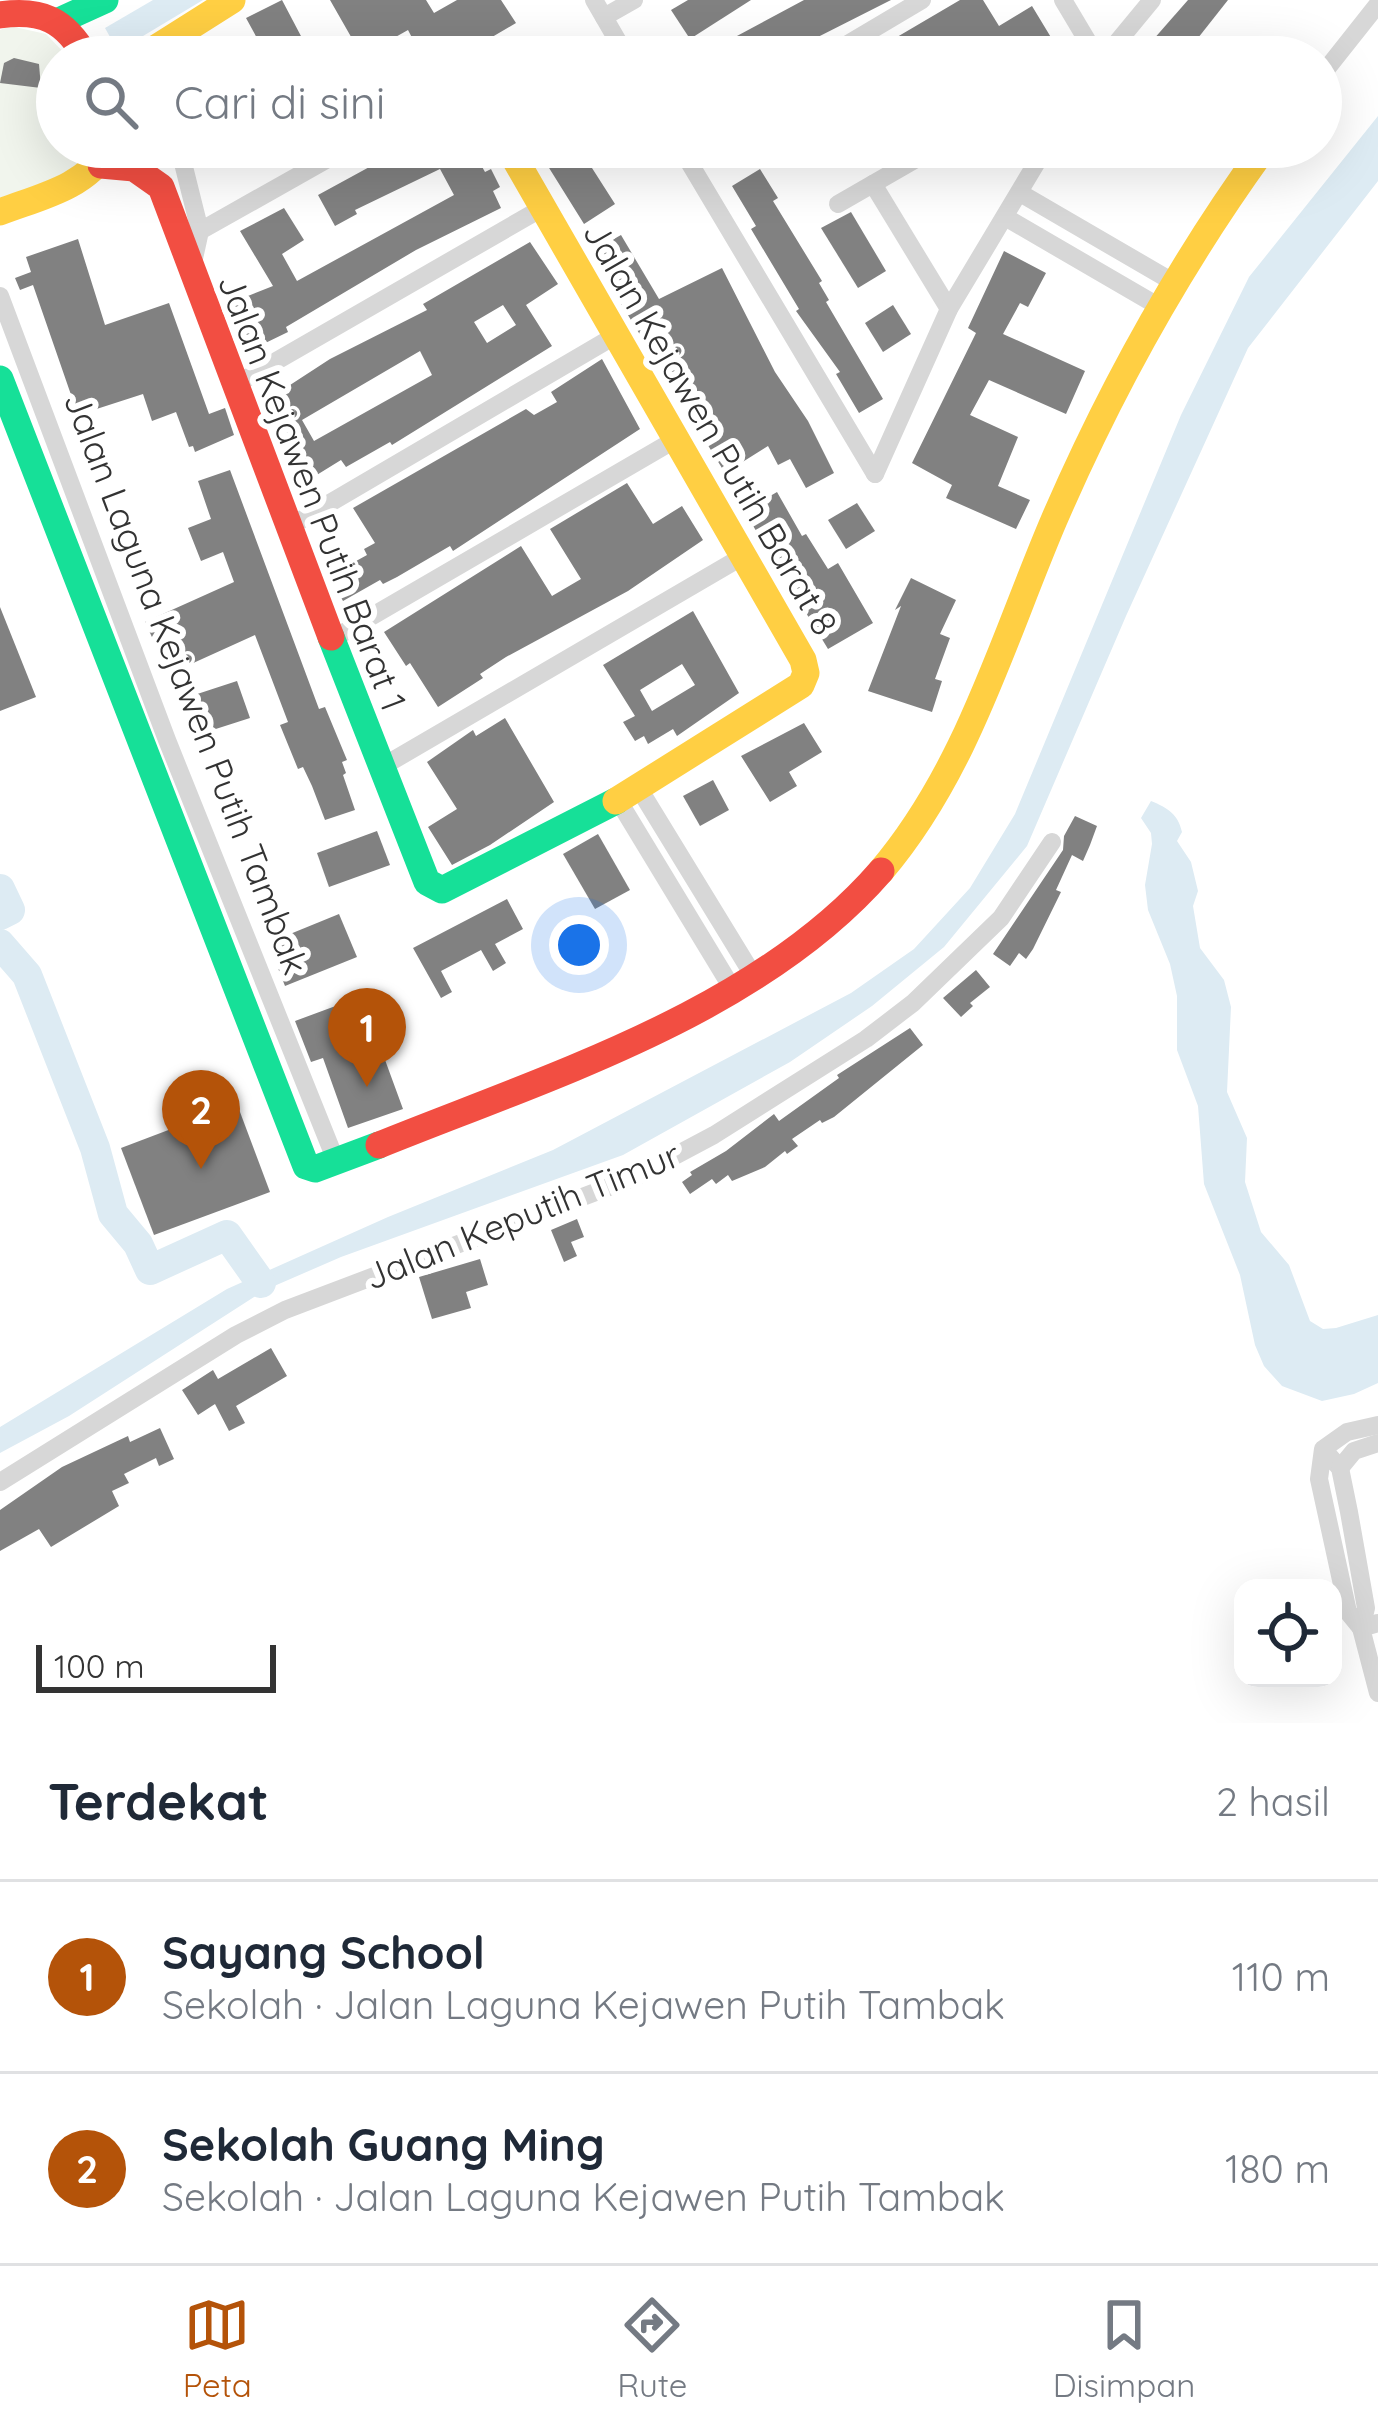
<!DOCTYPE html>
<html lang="id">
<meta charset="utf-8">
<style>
:root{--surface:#fff;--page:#f6f6f7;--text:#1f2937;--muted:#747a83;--line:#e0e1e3;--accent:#b45309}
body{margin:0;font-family:Quicksand,sans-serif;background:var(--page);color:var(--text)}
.controls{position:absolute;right:36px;bottom:36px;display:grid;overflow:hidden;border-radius:24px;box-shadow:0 12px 48px #0002}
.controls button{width:108px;height:108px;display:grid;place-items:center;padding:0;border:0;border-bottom:3px solid var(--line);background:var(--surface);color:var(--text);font:60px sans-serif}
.scale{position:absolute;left:36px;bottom:30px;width:240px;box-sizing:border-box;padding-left:12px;border:6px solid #333;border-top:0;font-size:33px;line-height:42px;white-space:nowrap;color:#333;-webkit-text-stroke:9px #fff;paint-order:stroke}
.you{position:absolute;left:579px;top:945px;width:42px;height:42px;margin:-30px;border:9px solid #fff;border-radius:50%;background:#1a73e8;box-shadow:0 0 0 18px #1a73e833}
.badge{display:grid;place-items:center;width:78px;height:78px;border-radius:50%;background:var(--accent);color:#fff;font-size:39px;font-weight:700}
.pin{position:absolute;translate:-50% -99px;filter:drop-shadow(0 3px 6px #0008)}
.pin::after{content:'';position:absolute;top:63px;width:42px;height:36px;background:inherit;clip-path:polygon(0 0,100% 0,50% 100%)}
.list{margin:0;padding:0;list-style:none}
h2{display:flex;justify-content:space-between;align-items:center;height:156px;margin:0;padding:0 48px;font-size:51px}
h2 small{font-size:39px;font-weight:400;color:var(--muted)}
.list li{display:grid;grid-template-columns:78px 1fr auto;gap:36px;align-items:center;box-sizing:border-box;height:192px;padding:0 48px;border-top:3px solid var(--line)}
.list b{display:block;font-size:45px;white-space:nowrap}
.list p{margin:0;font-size:39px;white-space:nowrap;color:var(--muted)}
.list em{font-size:39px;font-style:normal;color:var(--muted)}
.icon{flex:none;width:66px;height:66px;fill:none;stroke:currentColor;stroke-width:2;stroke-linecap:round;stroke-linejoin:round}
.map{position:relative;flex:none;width:1378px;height:1723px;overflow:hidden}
.search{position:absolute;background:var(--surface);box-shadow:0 12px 48px #0002;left:36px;right:36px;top:36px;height:132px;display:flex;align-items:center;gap:30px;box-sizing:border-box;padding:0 42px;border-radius:66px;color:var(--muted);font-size:45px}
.sheet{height:540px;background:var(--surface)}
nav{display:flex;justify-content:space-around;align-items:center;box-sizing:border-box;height:168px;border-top:3px solid var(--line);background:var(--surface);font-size:33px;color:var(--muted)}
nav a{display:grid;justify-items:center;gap:6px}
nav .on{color:var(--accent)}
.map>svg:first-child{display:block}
</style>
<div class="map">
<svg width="1378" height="1723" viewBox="0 0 1378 1723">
<rect width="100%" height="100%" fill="#fff"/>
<path fill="#f1f5ed" d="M10,26L46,34L68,57H57V147H90L79,170L0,201V30Z"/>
<g fill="#ddebf3">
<path d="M153,0H203L118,51L105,28Z"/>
<path d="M1378,116V181L1248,348L1126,616L1027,846L944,947L872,1006L790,1062L623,1155L341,1257L265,1290L69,1416L0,1453V1427L227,1289L388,1217L553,1150L851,993L914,949L970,888L1015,814L1181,415L1249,277Z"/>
<path d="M1151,801C1168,808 1178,814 1182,832L1177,841L1191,862L1198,891L1193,906L1200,948L1224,980L1231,1007L1227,1092L1247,1138L1245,1182L1261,1232L1289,1265L1310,1321L1323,1329L1336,1328L1378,1315V1383L1354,1394L1322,1401L1282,1386L1264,1366L1255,1345L1240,1275L1204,1184L1198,1106L1177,1050V996L1170,964L1148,910L1145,885L1152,844L1151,833L1141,818Z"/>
</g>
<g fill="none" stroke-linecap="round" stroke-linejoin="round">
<g stroke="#ddebf3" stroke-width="30">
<path d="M0,889L10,910L0,915"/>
<path d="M0,944L27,975L95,1148L113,1214L138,1244L150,1270L227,1235L261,1283"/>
</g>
</g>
<g fill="#818181" fill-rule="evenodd">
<path d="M282,0L312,57H224L258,40L246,18Z"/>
<path d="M330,0H426L434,13L457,0H501L516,23L458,57H422L408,30L362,56Z"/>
<path d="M688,0H751L690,39L671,10Z"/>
<path d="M804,0H891L806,43L803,38L772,57H728L722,44Z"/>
<path d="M960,0H983L999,26L1032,6L1055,44L1034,57H959L950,43L928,57H863Z"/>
<path d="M1188,0H1228L1183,57H1138Z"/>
<path d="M14,58L39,64L41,88L0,83L4,63Z"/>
<path d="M406,147H471L485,172L491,169L500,187L493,191L501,208L416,250L286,327L288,332L247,352L228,304L273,286L240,231L284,208L304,240L282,254L297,281L454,195L440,169L355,210L357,214L335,226L318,195Z"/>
<path d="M536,147H631L592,168L615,204L584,224Z"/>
<path d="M760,169L778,198L773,201L822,281L819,283L829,300L826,302L883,399L859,413L836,374L840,372L796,311L799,309L751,229L756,226L732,186Z"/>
<path d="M851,212L886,271L858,288L821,228Z"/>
<path d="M621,235L659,299L722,268L775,372L808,421L834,473L806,488L790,459L778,465L768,446L725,473L607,281L594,250Z"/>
<path d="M78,239L105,325L169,303L209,414L225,408L234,435L195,452L193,446L189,447L176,412L152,421L143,394L78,415L33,285L20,290L15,278L31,272L26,257Z"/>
<path d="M530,242L558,284L526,305L552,346L392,445L390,442L346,467L341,460L307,481L281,438L288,434L267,400L330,359L427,310L423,304ZM503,305L516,325L487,343L474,322ZM420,351L432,375L314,441L302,420Z"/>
<path d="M1004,251L1046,273L1028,307L1020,303L1003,334L1085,371L1066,414L989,380L970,415L1018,437L998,486L1030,500L1016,529L946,498L952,485L912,463L976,333L968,328Z"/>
<path d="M893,305L911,334L883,352L865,323Z"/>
<path d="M602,359L640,429L453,551L450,546L397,577L383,584L380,580L343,601L329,576L367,555L364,549L375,543L353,508L526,409L534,415L557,402L551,392Z"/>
<path d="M230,470L319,709L325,707L347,760L342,762L346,773L343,775L355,810L325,820L312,786L303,767L298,769L280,725L288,722L255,635L169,674L145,622L234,582L223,552L201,561L188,528L211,519L198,481Z"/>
<path d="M627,483L653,524L682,506L703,540L628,591L506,657L480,674L483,678L438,707L410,663L406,666L384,632L521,546L552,596L581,579L550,529Z"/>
<path d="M777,492L802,536L806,534L828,569L838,563L873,623L828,649L744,511Z"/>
<path d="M857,503L875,531L846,549L828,520Z"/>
<path d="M911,578L956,600L940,634L950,638L935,679L942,681L932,712L868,691L901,606L895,610Z"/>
<path d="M0,607L36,697L0,711Z"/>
<path d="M693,611L739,693L677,736L673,729L648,744L644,736L635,741L623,722L635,716L603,665ZM682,664L695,685L652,711L640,690Z"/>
<path d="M237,681L250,718L197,735L185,698Z"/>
<path d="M505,718L554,802L490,845L452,865L428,827L457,809L427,762L473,730L476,736Z"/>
<path d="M804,723L822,752L789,772L797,786L770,802L741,756Z"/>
<path d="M713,780L729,810L700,826L683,796Z"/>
<path d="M1075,816L1097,826L1090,845L1083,861L1072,855L1056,890L1061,892L1033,949L1026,959L1019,953L1010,966L993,954L1063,850L1064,836Z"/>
<path d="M377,831L390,865L329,887L317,853Z"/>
<path d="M598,834L630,890L595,909L563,854Z"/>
<path d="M507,899L523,929L495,944L506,963L493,971L481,950L441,971L452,992L441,998L413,948Z"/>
<path d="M339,914L357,957L285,986L268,943Z"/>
<path d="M976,970L990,987L970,1003L973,1006L961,1017L943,998Z"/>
<path d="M368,994L384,1035L377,1038L403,1109L348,1128L323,1058L311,1062L295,1021Z"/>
<path d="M910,1028L923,1045L834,1117L822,1123L820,1120L792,1139L798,1146L787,1154L785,1151L765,1167L732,1181L728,1175L716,1184L712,1179L690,1194L682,1182L692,1175L690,1172L726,1151L774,1114L779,1121L839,1078L837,1075Z"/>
<path d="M237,1104L270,1192L154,1235L121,1148Z"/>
<path d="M577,1219L584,1237L571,1242L577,1256L564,1262L551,1230Z"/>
<path d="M480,1259L488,1285L466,1292L471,1308L432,1319L419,1277Z"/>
<path d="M271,1348L287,1376L236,1406L245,1423L229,1431L215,1404L198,1415L182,1390L213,1370L218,1379Z"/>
<path d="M160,1428L174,1459L159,1466L156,1458L124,1474L129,1483L112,1491L119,1506L51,1547L39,1529L0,1551V1510L62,1467L128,1436L130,1442Z"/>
</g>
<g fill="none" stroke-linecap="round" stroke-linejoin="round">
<g stroke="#d7d7d7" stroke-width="18">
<path d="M594,0L627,57"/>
<path d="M1063,0L1097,57"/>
<path d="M604,17L634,0"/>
<path d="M826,57L922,0"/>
<path d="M1105,57L1152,0"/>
<path d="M1321,76L1378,4"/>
<path d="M179,147L200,231"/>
<path d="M680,147L875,474"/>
<path d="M873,184L949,309"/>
<path d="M1020,193L1173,282"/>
<path d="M838,204L937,147"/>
<path d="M1005,217L1158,306"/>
<path d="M193,263L200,231L349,147"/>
<path d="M0,296L167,740L336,1161"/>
<path d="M233,386L544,207"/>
<path d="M875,474L949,309L1046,147"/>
<path d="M289,527L618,334"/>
<path d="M331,640L678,438"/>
<path d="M380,768L745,555"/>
<path d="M638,787L753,975"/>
<path d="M618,800L732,988"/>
<path d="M1323,1449L1340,1468L1349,1512L1366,1608L1361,1628L1348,1612L1319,1479L1323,1449L1347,1432L1378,1425"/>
<path d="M1340,1468L1354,1451L1378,1443"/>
<path d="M0,1482L236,1335L285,1310L635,1177L714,1135L866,1039L913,1003L1001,918L1052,842"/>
<path d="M1378,1623L1361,1628L1378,1693"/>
</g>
<g stroke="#16e098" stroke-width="27">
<path d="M61,20L105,0"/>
<path d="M0,379L306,1166L315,1169L379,1145"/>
<path d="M331,637L427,882L442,890L616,801"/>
</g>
<g stroke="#ffcf43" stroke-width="27">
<path d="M142,57L232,0"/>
<path d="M508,147L803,660L806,673L801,685L616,801"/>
<path d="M0,212C39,197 84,188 107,151"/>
<path d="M881,871C967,770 1003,639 1054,520C1111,388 1180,264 1265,147"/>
</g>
<g stroke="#f24e42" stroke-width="27">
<path d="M0,15C42,9 65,20 86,57"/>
<path d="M101,165L134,168L161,187L331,637"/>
<path d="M379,1145C547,1077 759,1012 881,871"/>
</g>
</g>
<g text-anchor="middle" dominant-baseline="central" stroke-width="12" stroke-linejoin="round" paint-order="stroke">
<g font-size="36" fill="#333" stroke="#fff">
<text transform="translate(711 428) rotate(60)">Jalan Kejawen Putih Barat 8</text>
<text transform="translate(313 492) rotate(69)">Jalan Kejawen Putih Barat 1</text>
<text transform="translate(187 683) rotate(69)">Jalan Laguna Kejawen Putih Tambak</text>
<text transform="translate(522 1215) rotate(-22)">Jalan Keputih Timur</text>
</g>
</g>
</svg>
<div class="controls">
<button><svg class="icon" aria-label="locate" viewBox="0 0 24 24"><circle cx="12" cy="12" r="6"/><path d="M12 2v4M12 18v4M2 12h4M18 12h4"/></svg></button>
</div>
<div class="scale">100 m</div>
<div class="you"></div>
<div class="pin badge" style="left:367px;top:1087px">1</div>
<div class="pin badge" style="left:201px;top:1169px">2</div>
<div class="search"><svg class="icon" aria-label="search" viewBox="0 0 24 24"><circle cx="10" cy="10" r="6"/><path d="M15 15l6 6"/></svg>Cari di sini</div>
</div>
<section class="sheet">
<h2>Terdekat<small>2 hasil</small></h2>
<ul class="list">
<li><span class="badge">1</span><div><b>Sayang School</b><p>Sekolah · Jalan Laguna Kejawen Putih Tambak</p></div><em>110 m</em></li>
<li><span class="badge">2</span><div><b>Sekolah Guang Ming</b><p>Sekolah · Jalan Laguna Kejawen Putih Tambak</p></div><em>180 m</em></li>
</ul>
</section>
<nav>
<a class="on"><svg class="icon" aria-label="map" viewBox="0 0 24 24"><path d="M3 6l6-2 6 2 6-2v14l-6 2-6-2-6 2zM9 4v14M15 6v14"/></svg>Peta</a>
<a><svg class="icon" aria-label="directions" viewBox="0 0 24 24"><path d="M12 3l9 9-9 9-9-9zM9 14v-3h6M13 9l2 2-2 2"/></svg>Rute</a>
<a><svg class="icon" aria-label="saved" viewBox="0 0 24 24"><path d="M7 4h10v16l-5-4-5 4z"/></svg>Disimpan</a>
</nav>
